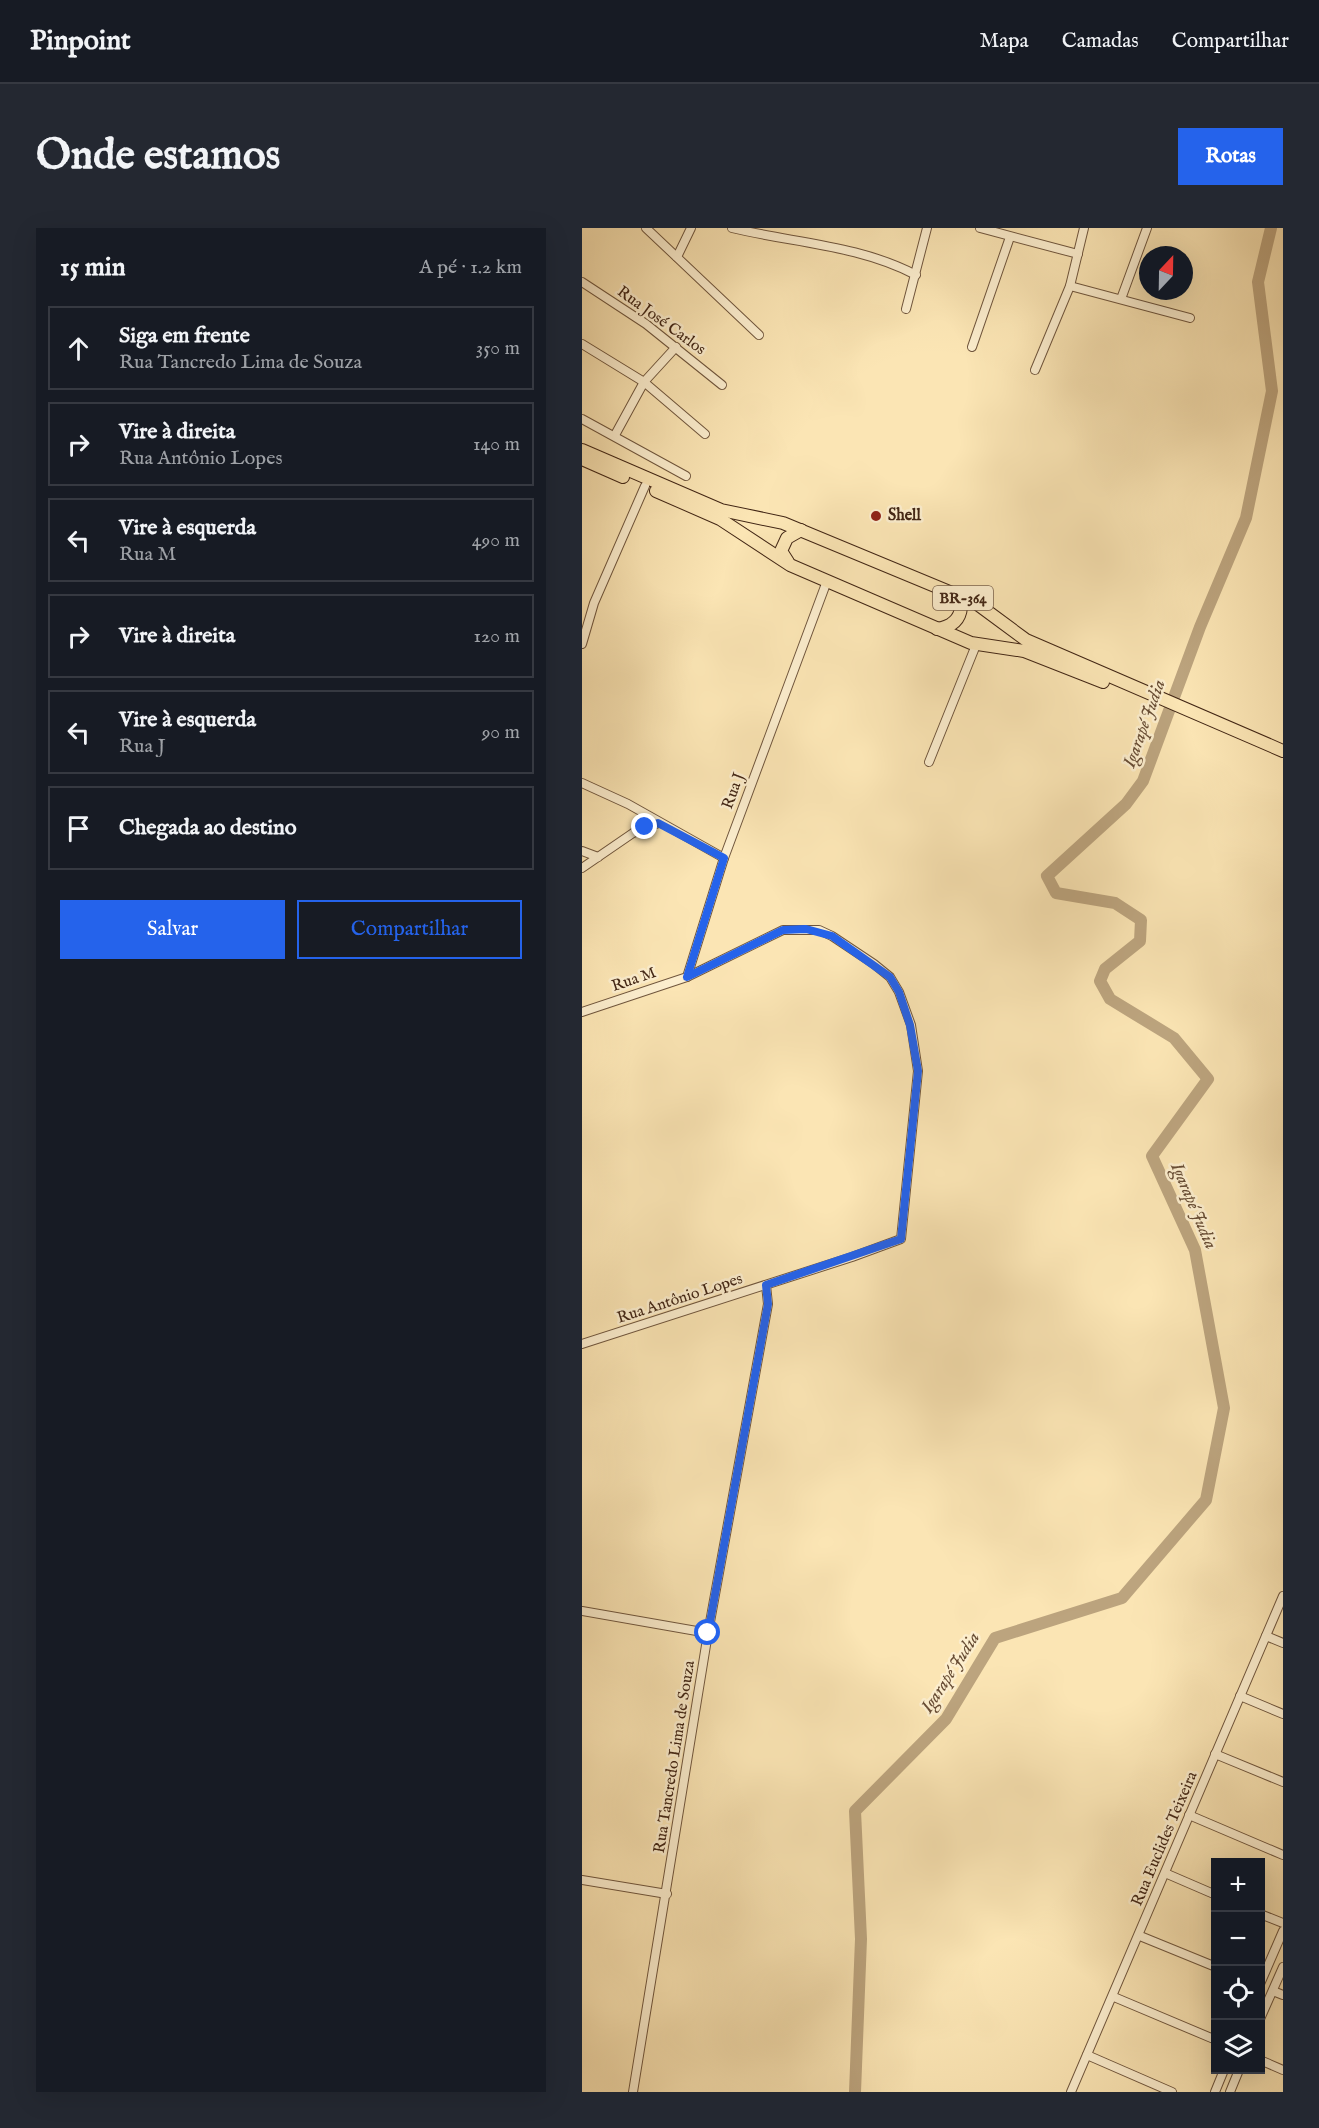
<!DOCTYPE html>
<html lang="pt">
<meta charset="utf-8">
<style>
:root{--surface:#171b24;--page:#242831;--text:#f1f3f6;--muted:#9ea1a6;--line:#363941;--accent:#2563eb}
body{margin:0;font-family:"IM FELL English",serif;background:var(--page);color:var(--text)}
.controls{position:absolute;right:18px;bottom:18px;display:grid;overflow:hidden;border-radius:0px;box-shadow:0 6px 24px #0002}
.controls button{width:54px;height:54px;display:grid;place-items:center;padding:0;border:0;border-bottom:2px solid var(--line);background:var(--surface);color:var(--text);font:30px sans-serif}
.compass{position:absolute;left:557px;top:18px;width:54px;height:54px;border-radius:50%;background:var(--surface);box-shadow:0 6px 24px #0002;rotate:22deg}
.stop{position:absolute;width:18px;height:18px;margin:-14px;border:4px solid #2563eb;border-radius:50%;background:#fff}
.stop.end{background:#2563eb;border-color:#fff;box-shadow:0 2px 6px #0008}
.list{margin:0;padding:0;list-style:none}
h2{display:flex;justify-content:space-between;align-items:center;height:78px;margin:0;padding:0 24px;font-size:26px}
h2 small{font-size:20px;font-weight:400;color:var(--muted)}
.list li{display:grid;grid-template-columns:39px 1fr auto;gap:18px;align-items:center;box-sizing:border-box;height:84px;margin:0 12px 12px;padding:0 12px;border:2px solid var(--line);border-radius:0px}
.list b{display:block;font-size:22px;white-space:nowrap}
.list p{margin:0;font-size:20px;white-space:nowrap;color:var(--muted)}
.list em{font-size:20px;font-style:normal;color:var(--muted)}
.actions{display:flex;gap:12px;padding:18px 24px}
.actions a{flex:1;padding:14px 0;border:2px solid var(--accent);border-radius:0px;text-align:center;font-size:21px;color:var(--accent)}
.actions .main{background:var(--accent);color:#fff}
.icon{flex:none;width:33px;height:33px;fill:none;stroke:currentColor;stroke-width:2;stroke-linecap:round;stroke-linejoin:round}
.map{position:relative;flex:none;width:701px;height:1864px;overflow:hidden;border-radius:0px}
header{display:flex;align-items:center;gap:36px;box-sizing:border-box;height:84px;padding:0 30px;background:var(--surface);border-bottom:2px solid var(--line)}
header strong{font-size:28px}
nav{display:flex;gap:33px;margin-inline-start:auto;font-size:21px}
.intro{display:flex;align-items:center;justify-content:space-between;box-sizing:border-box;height:144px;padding:0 36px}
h1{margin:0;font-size:42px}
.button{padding:15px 27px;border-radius:0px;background:var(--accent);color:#fff;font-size:21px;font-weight:700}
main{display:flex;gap:36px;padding:0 36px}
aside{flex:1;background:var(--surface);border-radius:0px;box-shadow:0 6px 24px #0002}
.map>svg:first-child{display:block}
</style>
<header>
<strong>Pinpoint</strong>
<nav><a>Mapa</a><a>Camadas</a><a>Compartilhar</a></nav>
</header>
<div class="intro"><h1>Onde estamos</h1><a class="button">Rotas</a></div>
<main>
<aside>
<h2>15 min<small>A pé · 1.2 km</small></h2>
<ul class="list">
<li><svg class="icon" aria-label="ahead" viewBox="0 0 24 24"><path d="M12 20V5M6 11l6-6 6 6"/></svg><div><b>Siga em frente</b><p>Rua Tancredo Lima de Souza</p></div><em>350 m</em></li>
<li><svg class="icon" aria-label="right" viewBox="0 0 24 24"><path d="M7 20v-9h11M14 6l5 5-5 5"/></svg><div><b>Vire à direita</b><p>Rua Antônio Lopes</p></div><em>140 m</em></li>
<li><svg class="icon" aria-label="left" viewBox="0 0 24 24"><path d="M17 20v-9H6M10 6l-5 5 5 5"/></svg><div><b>Vire à esquerda</b><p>Rua M</p></div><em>490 m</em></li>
<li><svg class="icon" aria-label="right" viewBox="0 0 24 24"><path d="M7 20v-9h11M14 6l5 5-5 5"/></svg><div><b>Vire à direita</b></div><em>120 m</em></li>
<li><svg class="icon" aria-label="left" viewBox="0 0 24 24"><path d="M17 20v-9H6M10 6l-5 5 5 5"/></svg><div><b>Vire à esquerda</b><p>Rua J</p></div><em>90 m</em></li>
<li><svg class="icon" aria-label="arrive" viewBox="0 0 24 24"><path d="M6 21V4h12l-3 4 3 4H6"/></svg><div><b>Chegada ao destino</b></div></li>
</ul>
<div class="actions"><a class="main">Salvar</a><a>Compartilhar</a></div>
</aside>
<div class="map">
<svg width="701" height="1864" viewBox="0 0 701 1864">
<rect width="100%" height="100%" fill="#fbe5b4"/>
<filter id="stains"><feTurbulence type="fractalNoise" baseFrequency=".00333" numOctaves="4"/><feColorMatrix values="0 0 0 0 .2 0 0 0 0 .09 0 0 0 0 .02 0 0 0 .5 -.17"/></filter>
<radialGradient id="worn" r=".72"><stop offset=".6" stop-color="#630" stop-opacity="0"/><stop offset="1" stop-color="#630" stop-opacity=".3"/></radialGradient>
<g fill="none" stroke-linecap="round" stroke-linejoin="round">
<path stroke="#bca47e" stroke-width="12" d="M273,1864L279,1711L273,1583L364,1491L413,1410L540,1370L624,1272L642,1180L613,1022L570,928L626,851L592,810L528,771L518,753L523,741L558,713L559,692L533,675L474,665L465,648L544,576L561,553L618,399L664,290L690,163L676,54L689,0"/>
<defs>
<g id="minor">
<path d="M64,0L177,107"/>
<path d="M150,0C212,15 277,17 334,47"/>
<path d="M398,0L496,26"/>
<path d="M95,29L109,0"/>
<path d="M0,54L64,96L140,157"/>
<path d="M488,58L608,90"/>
<path d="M539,71L565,0"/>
<path d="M324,81L345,0"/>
<path d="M0,116L62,154L123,206"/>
<path d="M390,119L428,9"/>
<path d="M453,142L488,58L502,0"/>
<path d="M0,191L104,248"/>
<path d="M33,207L62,154L94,119"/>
<path d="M0,416L12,375L63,258"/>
<path d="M347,534L394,417"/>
<path d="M0,555L46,576L142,630L245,353"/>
<path d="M0,623L16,629"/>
<path d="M0,640L51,605L76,595"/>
<path d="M105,749L142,630"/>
<path d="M0,784L105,749L201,702H237L250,708L292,736L308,749L317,764L329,797L336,843L319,1011L270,1029L0,1116"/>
<path d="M0,1383L126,1405"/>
<path d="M684,1408L701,1415"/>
<path d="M658,1468L701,1486"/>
<path d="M633,1526L701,1554"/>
<path d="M607,1587L701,1627"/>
<path d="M583,1645L634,1667"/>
<path d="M0,1652L85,1666"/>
<path d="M678,1686L701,1695"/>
<path d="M558,1708L634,1739"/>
<path d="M678,1756L701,1703"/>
<path d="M691,1763L701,1767"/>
<path d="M532,1769L634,1812"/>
<path d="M678,1791L701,1739"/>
<path d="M505,1827L590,1864"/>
<path d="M678,1832L701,1842"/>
<path d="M51,1864L126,1405L186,1076L184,1057"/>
<path d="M489,1864L701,1368"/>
<path d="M633,1864L642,1842"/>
<path d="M648,1864L657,1842"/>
</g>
<g id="trunk">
<path d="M0,222L139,282L201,295L394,375L444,412L701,523"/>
<path d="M0,231L41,249"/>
<path d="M74,263L138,291L208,337L389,415L442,423L521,454"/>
<path d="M206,334L199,323L205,310L219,302"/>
<path d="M355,401C368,399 378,393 379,379L372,365"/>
</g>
</defs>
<use href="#minor" stroke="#70563d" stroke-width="10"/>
<use href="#trunk" stroke="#422615" stroke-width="14"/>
<use href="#minor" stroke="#fceece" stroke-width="8"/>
<use href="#trunk" stroke="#fbe5b4" stroke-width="12"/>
</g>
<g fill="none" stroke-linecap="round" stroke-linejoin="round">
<path stroke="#2563eb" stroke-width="8" d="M63,599L76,595L142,630L105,749L201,702L224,701L250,708L308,749L317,764L328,797L336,843L319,1011L184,1057L186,1076L126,1405"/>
</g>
<circle fill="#8f2418" stroke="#fceece" stroke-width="2" cx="294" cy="288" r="6"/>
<g text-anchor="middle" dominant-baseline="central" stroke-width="5" stroke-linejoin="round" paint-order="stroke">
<rect fill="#fceece" stroke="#7a624c" stroke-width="1.5" x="351" y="358" width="60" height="24" rx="4.5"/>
<g font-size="15" font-weight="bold" fill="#422615">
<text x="381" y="370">BR-364</text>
</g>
<g font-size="16" fill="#422615" stroke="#fceece">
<text transform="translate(79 93) rotate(36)">Rua José Carlos</text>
<text transform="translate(152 563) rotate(-70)">Rua J</text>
<text transform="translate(52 752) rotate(-19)">Rua M</text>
<text transform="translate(98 1071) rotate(-18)">Rua Antônio Lopes</text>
<text transform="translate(93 1529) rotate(-81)">Rua Tancredo Lima de Souza</text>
<text transform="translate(583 1611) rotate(-67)">Rua Euclides Teixeira</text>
</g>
<g font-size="16" font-weight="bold" fill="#422615" stroke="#fceece" text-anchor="start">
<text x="306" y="288">Shell</text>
</g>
<g font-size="18" font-style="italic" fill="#674c34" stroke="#fceece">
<text transform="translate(563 496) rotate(-70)">Igarapé Judia</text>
<text transform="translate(611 978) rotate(67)">Igarapé Judia</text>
<text transform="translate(369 1445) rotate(-57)">Igarapé Judia</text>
</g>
</g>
<rect width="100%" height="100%" filter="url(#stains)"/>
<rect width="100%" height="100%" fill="url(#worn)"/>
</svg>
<div class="controls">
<button>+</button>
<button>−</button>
<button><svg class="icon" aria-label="locate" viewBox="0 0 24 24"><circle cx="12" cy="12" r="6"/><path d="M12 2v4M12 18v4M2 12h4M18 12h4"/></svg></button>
<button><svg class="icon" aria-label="layers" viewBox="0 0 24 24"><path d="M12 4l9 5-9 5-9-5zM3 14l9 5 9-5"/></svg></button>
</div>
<svg class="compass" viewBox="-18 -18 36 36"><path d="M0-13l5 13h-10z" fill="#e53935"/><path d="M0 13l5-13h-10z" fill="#9ea1a6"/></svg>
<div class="stop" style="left:126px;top:1405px"></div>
<div class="stop end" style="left:63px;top:599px"></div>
</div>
</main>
